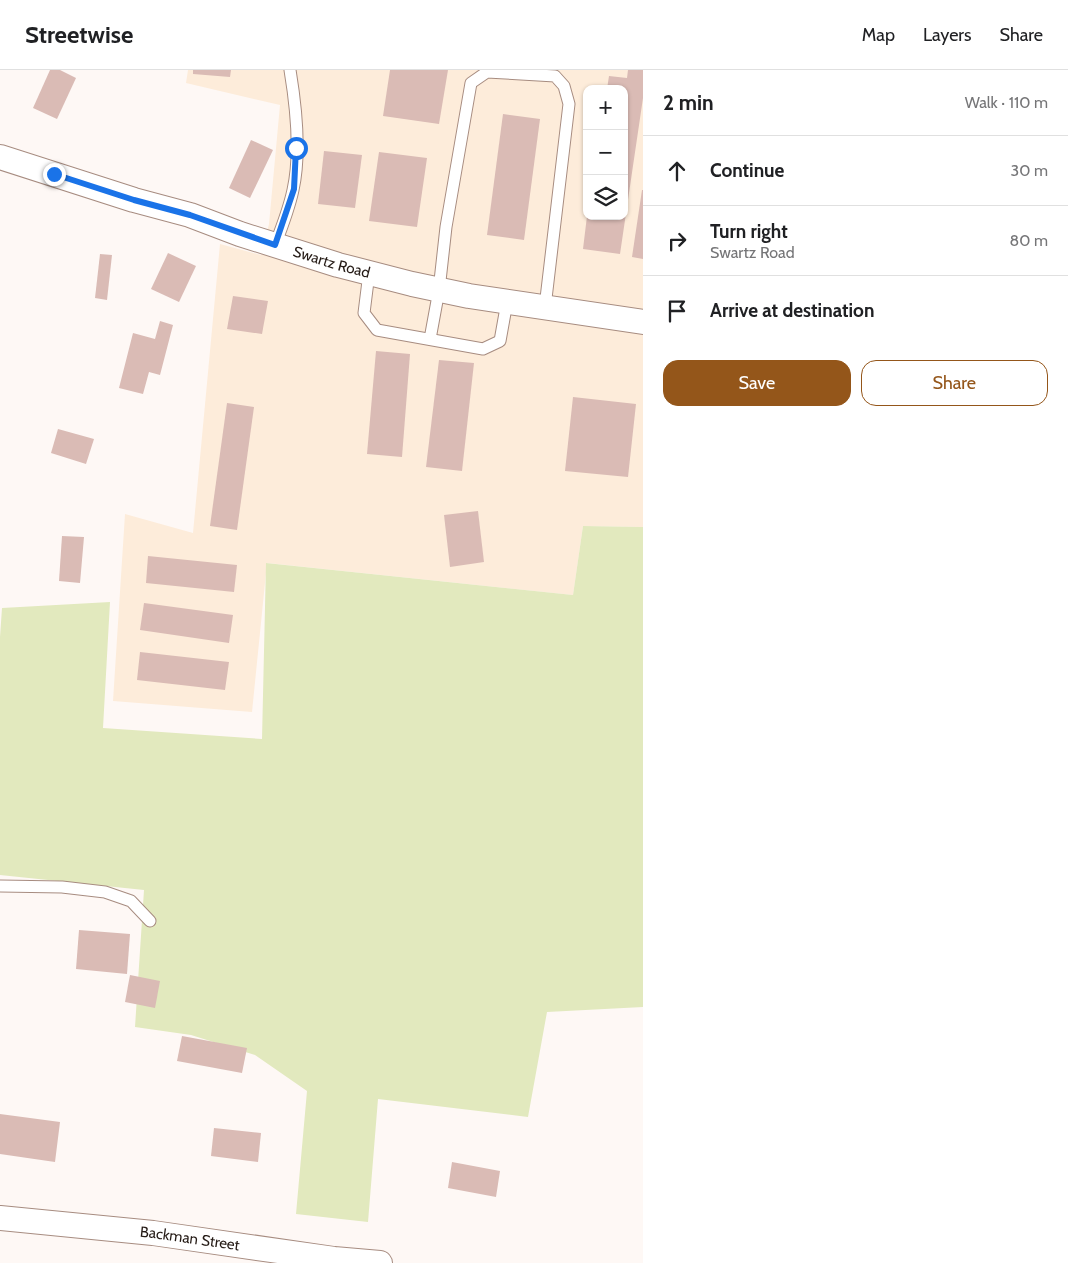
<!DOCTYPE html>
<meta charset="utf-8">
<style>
:root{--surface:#fff;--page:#f2f2f2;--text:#202124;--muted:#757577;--line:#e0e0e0;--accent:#94561a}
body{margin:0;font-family:Cabin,sans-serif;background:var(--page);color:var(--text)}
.controls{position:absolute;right:15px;top:15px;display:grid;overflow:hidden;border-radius:10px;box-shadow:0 1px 4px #0004}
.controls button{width:45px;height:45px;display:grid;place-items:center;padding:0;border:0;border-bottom:1px solid var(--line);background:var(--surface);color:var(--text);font:25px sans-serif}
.stop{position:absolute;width:15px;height:15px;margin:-11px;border:4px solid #1a73e8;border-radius:50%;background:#fff}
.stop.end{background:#1a73e8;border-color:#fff;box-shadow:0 1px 5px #0008}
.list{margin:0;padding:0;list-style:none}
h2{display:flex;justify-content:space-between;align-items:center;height:65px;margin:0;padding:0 20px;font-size:21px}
h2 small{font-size:16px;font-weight:400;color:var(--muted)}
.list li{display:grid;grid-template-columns:32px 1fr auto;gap:15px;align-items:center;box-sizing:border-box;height:70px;padding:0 20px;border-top:1px solid var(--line)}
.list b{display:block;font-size:19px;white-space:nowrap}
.list p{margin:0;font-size:16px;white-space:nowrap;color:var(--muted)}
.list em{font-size:16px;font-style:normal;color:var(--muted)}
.actions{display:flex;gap:10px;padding:15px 20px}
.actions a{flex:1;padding:11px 0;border:1px solid var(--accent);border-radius:15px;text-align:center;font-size:18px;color:var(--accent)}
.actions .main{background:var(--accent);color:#fff}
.icon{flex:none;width:28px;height:28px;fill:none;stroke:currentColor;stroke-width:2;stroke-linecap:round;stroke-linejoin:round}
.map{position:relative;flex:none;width:643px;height:1193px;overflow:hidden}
header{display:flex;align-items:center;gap:30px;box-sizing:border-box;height:70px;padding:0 25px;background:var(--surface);border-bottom:1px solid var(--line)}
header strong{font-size:24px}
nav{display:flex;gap:28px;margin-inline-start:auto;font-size:18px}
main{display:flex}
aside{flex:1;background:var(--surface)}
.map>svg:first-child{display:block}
</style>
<header>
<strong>Streetwise</strong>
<nav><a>Map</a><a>Layers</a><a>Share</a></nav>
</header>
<main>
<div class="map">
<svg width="643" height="1193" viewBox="0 0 643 1193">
<rect width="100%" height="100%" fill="#fef8f5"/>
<path fill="#fdecda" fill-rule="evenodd" d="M188,0H643V457L583,456L573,525L267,493L252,642L113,631L125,444L193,463L220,174L261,185L269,154L280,35L186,13ZM587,19H624V146H587Z"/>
<path fill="#e2e9be" d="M583,456L643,457V937L547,942L528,1047L378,1029L368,1152L296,1144L307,1021L255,985L191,965L135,957L144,820L0,805V567L2,538L110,532L103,658L262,669L266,493L573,525Z"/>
<g fill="#dabbb5">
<path d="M50,0H60L76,8L57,49L33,38Z"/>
<path d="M193,0H231L230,7L193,4Z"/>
<path d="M390,0H448L439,54L383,46Z"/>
<path d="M628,0H643V28L620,184L583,179L587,146H624V19H607L609,6L627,8Z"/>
<path d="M503,44L540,49L524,170L487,165Z"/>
<path d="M251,70L273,80L250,128L229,118Z"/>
<path d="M324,81L362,85L355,138L318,134Z"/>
<path d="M379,82L427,88L417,157L369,151Z"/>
<path d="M642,120H643V189L632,187Z"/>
<path d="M168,183L196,196L179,232L151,219Z"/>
<path d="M100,184L112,185L107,230L95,228Z"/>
<path d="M233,226L268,231L262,264L227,259Z"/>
<path d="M160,251L173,255L160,305L149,302L143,324L119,318L133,263L155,269Z"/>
<path d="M376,281L410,284L402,387L367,384Z"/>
<path d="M439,290L474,293L462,401L426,397Z"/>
<path d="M573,327L636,334L628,407L565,401Z"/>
<path d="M227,333L254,337L237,460L210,456Z"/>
<path d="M58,359L94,369L86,394L51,383Z"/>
<path d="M478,441L484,492L450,497L444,445Z"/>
<path d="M62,466L84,467L80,513L59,511Z"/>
<path d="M148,486L237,495L234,522L146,513Z"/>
<path d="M144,533L233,545L229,573L140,560Z"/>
<path d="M140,582L229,592L225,620L137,610Z"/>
<path d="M79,860L130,864L127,904L76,899Z"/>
<path d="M130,905L160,911L155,938L125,932Z"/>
<path d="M182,966L247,978L242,1003L177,991Z"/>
<path d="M0,1044L60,1052L55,1092L0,1084Z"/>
<path d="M214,1058L261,1063L258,1092L211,1086Z"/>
<path d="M452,1092L500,1101L496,1127L448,1118Z"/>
</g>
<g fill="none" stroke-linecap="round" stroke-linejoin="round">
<defs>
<g id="service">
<path d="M275,175C282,157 289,139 293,120C301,84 296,36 290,0"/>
<path d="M369,203L364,243L377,260L483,279L500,271L507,232"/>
<path d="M430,269L439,220L446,157L471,13L487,2L555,6L564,16L569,34L545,237"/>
<path d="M0,816L62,817L105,822L131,831L150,851"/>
</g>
<g id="minor">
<path id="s1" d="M0,87L134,130L190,145L240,164L338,195L412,214L469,226L643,252"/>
<path id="s2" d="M0,1148L153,1163L334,1189L380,1193"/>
</g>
</defs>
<use href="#service" stroke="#a78c80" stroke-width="13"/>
<use href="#minor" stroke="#a78c80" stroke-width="26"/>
<use href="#service" stroke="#fff" stroke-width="11"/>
<use href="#minor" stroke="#fff" stroke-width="24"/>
</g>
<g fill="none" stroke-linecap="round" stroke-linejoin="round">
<path stroke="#1a73e8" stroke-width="6" d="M54,104L134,130L190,145L275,175L294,119L296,78"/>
</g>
<g text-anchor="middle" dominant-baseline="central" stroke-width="4" stroke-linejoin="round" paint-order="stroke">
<g font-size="15" fill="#251b16" stroke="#fff">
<text stroke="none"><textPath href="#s1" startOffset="348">Swartz Road</textPath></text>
<text stroke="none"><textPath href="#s2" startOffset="191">Backman Street</textPath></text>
</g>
</g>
</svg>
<div class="controls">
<button>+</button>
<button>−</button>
<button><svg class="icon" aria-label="layers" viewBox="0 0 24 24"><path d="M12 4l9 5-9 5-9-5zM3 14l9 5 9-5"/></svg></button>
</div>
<div class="stop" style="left:296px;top:78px"></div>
<div class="stop end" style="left:54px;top:104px"></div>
</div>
<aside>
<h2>2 min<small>Walk · 110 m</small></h2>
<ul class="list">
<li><svg class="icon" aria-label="ahead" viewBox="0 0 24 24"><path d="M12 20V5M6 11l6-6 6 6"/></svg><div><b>Continue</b></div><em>30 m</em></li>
<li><svg class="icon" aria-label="right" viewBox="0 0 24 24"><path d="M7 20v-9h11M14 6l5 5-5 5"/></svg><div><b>Turn right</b><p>Swartz Road</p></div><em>80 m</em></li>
<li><svg class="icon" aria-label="arrive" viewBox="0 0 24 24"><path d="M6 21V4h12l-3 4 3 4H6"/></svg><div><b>Arrive at destination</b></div></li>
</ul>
<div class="actions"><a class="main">Save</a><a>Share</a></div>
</aside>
</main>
